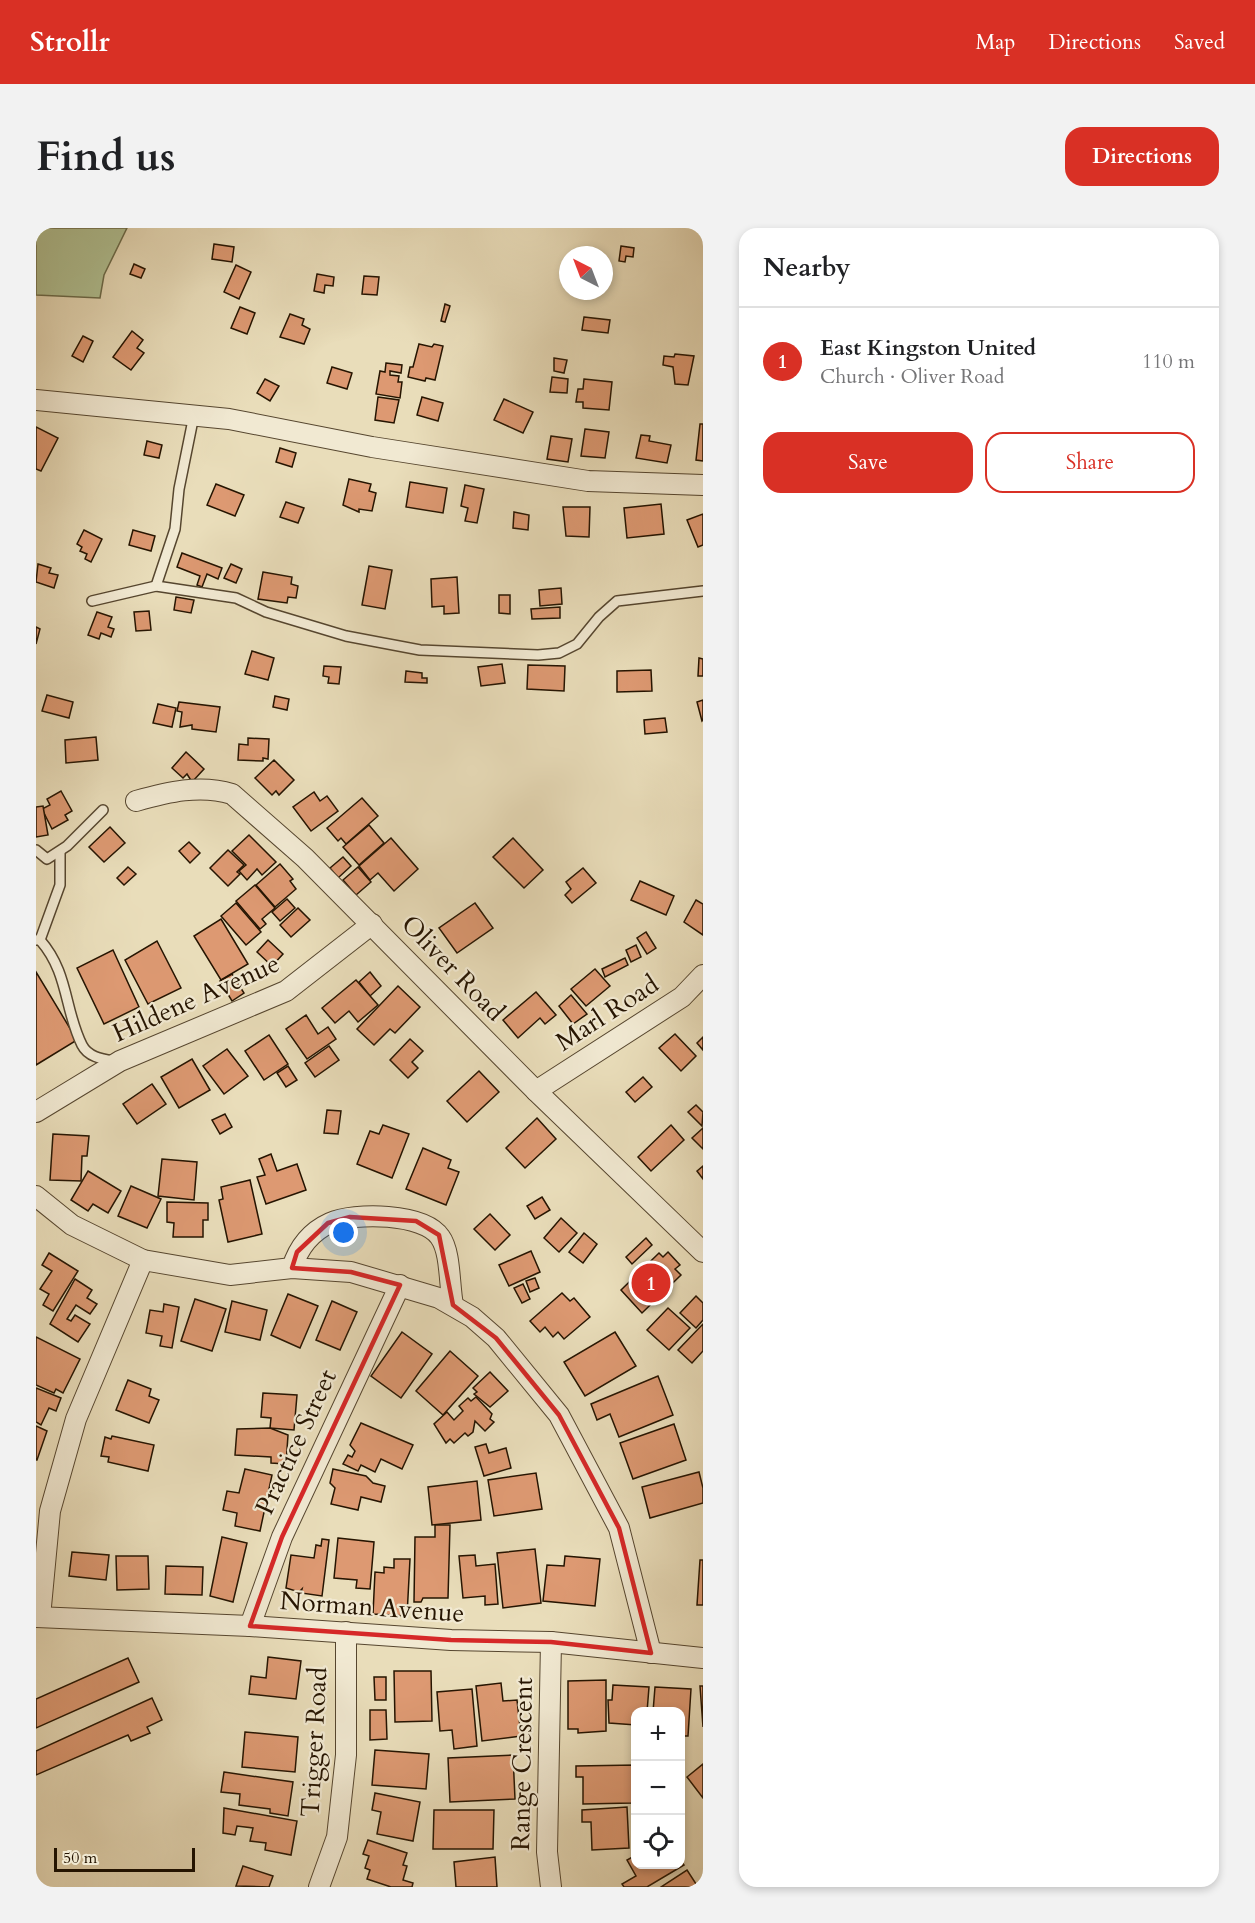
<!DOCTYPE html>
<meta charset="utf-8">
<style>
:root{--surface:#fff;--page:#f2f2f2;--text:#202124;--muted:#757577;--line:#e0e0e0;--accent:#d93025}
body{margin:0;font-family:Cardo,serif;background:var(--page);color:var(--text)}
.controls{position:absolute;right:18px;bottom:18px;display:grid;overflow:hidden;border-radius:12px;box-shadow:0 3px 9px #0003}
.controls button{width:54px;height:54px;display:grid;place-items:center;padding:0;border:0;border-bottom:2px solid var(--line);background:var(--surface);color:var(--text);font:30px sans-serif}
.compass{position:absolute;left:523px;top:18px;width:54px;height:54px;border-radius:50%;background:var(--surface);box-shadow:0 3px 9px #0003;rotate:318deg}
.scale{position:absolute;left:18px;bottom:15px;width:141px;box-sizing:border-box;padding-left:6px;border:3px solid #251401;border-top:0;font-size:16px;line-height:21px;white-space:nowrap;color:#251401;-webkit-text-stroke:4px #f1e9d2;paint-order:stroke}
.you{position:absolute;left:308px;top:1005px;width:21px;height:21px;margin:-15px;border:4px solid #fff;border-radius:50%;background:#1a73e8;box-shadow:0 0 0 9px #1a73e833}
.badge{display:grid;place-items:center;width:39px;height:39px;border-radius:50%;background:var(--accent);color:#fff;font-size:20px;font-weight:700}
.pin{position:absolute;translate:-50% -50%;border:3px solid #fff;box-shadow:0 2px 6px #0006}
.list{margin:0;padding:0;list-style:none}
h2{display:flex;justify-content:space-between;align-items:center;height:78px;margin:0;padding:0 24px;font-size:26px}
h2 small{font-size:20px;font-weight:400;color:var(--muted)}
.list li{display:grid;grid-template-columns:39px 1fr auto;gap:18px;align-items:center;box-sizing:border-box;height:108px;padding:0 24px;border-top:2px solid var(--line)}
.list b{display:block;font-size:22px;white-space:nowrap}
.list p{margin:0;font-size:20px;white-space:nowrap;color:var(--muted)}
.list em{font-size:20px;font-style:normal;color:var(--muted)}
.actions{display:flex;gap:12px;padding:18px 24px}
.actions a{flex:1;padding:14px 0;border:2px solid var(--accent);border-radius:18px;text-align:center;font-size:21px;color:var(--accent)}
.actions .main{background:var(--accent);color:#fff}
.icon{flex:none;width:33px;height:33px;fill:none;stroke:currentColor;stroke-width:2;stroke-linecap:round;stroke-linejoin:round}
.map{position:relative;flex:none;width:667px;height:1659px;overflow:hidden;border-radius:18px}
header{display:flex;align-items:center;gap:36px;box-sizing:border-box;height:84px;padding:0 30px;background:var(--accent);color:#fff}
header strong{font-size:28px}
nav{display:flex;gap:33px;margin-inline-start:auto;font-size:21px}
.intro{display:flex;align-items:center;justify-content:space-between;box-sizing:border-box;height:144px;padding:0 36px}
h1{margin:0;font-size:42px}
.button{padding:15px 27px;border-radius:18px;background:var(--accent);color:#fff;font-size:21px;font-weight:700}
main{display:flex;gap:36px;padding:0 36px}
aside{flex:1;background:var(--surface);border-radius:18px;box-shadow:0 3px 9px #0003}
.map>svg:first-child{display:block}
</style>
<header>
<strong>Strollr</strong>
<nav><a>Map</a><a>Directions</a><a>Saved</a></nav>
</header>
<div class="intro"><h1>Find us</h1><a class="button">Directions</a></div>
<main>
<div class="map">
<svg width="667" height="1659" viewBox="0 0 667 1659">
<rect width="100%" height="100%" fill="#e9ddba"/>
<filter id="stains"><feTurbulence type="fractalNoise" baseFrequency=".00333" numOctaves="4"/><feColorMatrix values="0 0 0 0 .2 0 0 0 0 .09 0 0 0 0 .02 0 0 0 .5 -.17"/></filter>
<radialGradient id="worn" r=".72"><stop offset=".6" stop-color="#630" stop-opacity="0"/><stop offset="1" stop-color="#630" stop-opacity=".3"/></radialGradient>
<path fill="#b1c294" stroke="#6b6b4a" stroke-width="1.5" d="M0,0H91L68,47L64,70L0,67Z"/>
<g fill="#dd9972" stroke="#251401" stroke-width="1.5">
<path d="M178,16L198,19L196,34L176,31Z"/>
<path d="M585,18L598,20L597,29L590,28L589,34L583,33Z"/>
<path d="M98,36L109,41L105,50L94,46Z"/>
<path d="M200,37L215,44L203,71L188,64Z"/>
<path d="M281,46L298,49L297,58L289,57L288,65L278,63Z"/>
<path d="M328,48L343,49L341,67L326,66Z"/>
<path d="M409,76L414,78L409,94L405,93Z"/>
<path d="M204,79L219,85L211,106L195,100Z"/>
<path d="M254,86L268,91L266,97L274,101L268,116L244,109Z"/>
<path d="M548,89L574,92L572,105L546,102Z"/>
<path d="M96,103L107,112L101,120L108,125L95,142L77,129Z"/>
<path d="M47,108L57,113L47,134L36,128Z"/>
<path d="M383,116L396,119L398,116L407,118L399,152L390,150L389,153L372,149L374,139H377Z"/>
<path d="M639,126L658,128L652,157L639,156L637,139L627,137L628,128L638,129Z"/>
<path d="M518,130L531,132L528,145L518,143Z"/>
<path d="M350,135L366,137L365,145L354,143V147L363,148L362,154H366L364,170L340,166L344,143L349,144Z"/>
<path d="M296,139L316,145L311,161L291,155Z"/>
<path d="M516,149L532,151L531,165L514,164Z"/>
<path d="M229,151L243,158L234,173L221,165Z"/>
<path d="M548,151L576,154L573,182L547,180V174H540L542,161H547Z"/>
<path d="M342,169L363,172L358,195L339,192Z"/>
<path d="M386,169L407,175L402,193L381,187Z"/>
<path d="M468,171L497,184L487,205L458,192Z"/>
<path d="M664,196H667V233L660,232Z"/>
<path d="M0,199L22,210L5,243L0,241Z"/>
<path d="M549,201L573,204L569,230L545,228Z"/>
<path d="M605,207L614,208L613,213L635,217L631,235L600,230Z"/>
<path d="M515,208L536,211L532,234L511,231Z"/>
<path d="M111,213L126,217L123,230L108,227Z"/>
<path d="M244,220L260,225L256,239L240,234Z"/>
<path d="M313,251L335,256L333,263L340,265L336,283L323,281V284L307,277Z"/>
<path d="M374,254L411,260L407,285L370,279Z"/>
<path d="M180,256L208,267L199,288L171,277Z"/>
<path d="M429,257L448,261L441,295L429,293L432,280L425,278Z"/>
<path d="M250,274L268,280L262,295L244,289Z"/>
<path d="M625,276L628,306L591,310L588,280Z"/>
<path d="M527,279H554L553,309L530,308Z"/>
<path d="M478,284L493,287L492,302L477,300Z"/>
<path d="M667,286V317L662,319L651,292Z"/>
<path d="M48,302L66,311L55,334L49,331L51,326L44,323L46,319L41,316Z"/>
<path d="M97,302L119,308L115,323L93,317Z"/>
<path d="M146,325L186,340L182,351L171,346L166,359L161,357L164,348L141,339Z"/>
<path d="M2,336L15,340L13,345L22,347L18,360L0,354Z"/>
<path d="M195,336L206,341L200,355L188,350Z"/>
<path d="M333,338L356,342L349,381L326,377Z"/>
<path d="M227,344L256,349L255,356L262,358L260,370L252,369L251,375L222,371Z"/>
<path d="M421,349L423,385L408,386V378L396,379L395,351Z"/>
<path d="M525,360L526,376L504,378L503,362Z"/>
<path d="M463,367H474V386L463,385Z"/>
<path d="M140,369L158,372L155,385L138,382Z"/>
<path d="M524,379V390L496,391L495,381Z"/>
<path d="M113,383L115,402L100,403L98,384Z"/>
<path d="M61,384L76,389L72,399L78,401L75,409L65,405L63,411L52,407Z"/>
<path d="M0,399L4,401L0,416Z"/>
<path d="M216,423L238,430L232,452L209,446Z"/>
<path d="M663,430L667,431V448H662Z"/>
<path d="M466,436L469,455L445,458L442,439Z"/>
<path d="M492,437L529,438L528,463L491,461Z"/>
<path d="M288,438L305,439L303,456L292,455L293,449L287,448Z"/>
<path d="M615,442L616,463L581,464V443Z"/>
<path d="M370,443L386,445V450H391V455L369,454Z"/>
<path d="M11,467L37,474L33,490L6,483Z"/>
<path d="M239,468L253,471L251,482L237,479Z"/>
<path d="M667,472V492L666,493L661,474Z"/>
<path d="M143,474L184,479L180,504L156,501V497L144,499L146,484L141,483Z"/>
<path d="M122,476L140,480L136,499L117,495Z"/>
<path d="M629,490L631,504L609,506L608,492Z"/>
<path d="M60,509L62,532L30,535L29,512Z"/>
<path d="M212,510L233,511L232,531L227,530V533L202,532L203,516L212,517Z"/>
<path d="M150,524L168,541L156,554L151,546L147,550L136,540Z"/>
<path d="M238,532L258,552L243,567L240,563L236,567L219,550Z"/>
<path d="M25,563L36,583L29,587L32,592L16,601L6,581L14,577L11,571Z"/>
<path d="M278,564L284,573L291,568L302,583L275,603L257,579Z"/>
<path d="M326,570L342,588L310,616L305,610L302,613L291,600Z"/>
<path d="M7,578L12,607L0,609V579Z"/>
<path d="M333,597L348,615L323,637L307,619Z"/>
<path d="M74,599L89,615L68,634L53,619Z"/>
<path d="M213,607L240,634L226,647L221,641L211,652L203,643L210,637L196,623Z"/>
<path d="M355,610L382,641L358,663L342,645L334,652L323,638Z"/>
<path d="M477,610L507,642L488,660L457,629Z"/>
<path d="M153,614L164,625L154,635L143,623Z"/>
<path d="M192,622L208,637L201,644L204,646L192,658L174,640Z"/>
<path d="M307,629L315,638L302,650L294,640Z"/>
<path d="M244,636L257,651L254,653L260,661L239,679L220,657Z"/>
<path d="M92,639L100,646L88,657L81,650Z"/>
<path d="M322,639L335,654L320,667L307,652Z"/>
<path d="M547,640L560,655L536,675L529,667L535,661L530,654Z"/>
<path d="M604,653L638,668L630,687L595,672Z"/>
<path d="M219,657L239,680L226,691L230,696L224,701L200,673Z"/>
<path d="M251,671L259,680L244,693L236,684Z"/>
<path d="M660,672L667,676V707L648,694Z"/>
<path d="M200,675L225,704L210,717L185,688Z"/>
<path d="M439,675L457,700L421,725L403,700Z"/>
<path d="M262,680L274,692L255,709L244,697Z"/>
<path d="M185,691L212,736L185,752L158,708Z"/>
<path d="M610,704L620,720L611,726L601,710Z"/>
<path d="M232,712L247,726L236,738L221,724Z"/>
<path d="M121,713L145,760L112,776L89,732Z"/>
<path d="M600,717L605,729L595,734L590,722Z"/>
<path d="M77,722L103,779L68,796L41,740Z"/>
<path d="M589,730L592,737L569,749L566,741Z"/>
<path d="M559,741L574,758L550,778L535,761Z"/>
<path d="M0,744L41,812L0,837Z"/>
<path d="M334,744L345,758L334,768L323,754Z"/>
<path d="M196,746L208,765L196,773L184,753Z"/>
<path d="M320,752L342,777L322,794L313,783L299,795L286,780Z"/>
<path d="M362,758L384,779L359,805L354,801L338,817L321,801Z"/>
<path d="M500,764L520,787L509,796L504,790L482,810L467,792Z"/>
<path d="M535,767L551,786L537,796L523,778Z"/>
<path d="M270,787L282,806L292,799L300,811L271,831L250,801Z"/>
<path d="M639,806L660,828L645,843L623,820Z"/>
<path d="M233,807L252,836L228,852L209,823Z"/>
<path d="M667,809V822L661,815Z"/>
<path d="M374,811L387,823L376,834L382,840L372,850L354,832Z"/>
<path d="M293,818L303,832L279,849L269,835Z"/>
<path d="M191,821L212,848L188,866L167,838Z"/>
<path d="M156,831L174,862L143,880L125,849Z"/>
<path d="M252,838L261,852L250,859L241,845Z"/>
<path d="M443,843L463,864L431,894L411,873Z"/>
<path d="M607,849L616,859L599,874L590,864Z"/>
<path d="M116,856L130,876L101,896L87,876Z"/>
<path d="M660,877L667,884L666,898L652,884Z"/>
<path d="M291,882L305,883L302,906L288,905Z"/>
<path d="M189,886L196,899L184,906L176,892Z"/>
<path d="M501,890L520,911L489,940L470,920Z"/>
<path d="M347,897L373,906L356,950L321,936L334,903L343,906Z"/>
<path d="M635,897L648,912L615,943L602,929Z"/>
<path d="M667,900V921L656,910Z"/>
<path d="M17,906L53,908L51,928H46L45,953L14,952Z"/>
<path d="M387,920L415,932L412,940L423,944L410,977L370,961Z"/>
<path d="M235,926L241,943L261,936L270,962L230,976L221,949L229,947L223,931Z"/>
<path d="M126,931L161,934L158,972L122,968Z"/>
<path d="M667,938V951L661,943Z"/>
<path d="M52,943L85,963L72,985L57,976L52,983L35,972Z"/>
<path d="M214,952L226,1006L192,1014L183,972L187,971L185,959Z"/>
<path d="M95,958L125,971L111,1000L82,988Z"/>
<path d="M506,969L514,982L499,991L491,978Z"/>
<path d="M131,974L172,975V992H167V1009H137L138,995L131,994Z"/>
<path d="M454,986L474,1007L459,1022L438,1001Z"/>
<path d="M525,990L541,1005L523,1024L508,1010Z"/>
<path d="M548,1005L561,1016L547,1035L533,1024Z"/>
<path d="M610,1010L616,1017L596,1036L590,1029Z"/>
<path d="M495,1023L504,1044L473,1058L463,1037Z"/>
<path d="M632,1024L644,1037L639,1041L645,1047L606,1085L585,1062L623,1025L627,1029Z"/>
<path d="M13,1025L42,1043L17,1083L7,1077L13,1066L4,1061L16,1043L6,1037Z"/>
<path d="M499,1050L503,1060L494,1064L490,1053Z"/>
<path d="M39,1051L56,1062L51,1070L61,1076L54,1086L40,1077L31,1091L35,1093L39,1087L54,1096L42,1114L14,1096Z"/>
<path d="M487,1056L494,1071L486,1075L478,1060Z"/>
<path d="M526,1065L534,1073L538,1070L554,1089L528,1111L522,1104L517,1109L509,1099L504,1104L494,1093Z"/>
<path d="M252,1066L282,1078L264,1120L235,1107Z"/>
<path d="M660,1068L667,1075V1092L660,1100L644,1085Z"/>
<path d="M159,1071L190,1081L176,1123L145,1113Z"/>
<path d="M196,1073L231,1082L224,1112L189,1104Z"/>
<path d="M296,1073L321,1084L304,1122L280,1112Z"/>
<path d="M128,1076L143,1079L136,1120L124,1118L126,1108L110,1105L114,1082L127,1084Z"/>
<path d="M632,1080L654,1100L633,1122L611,1102Z"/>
<path d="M667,1096V1123L656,1135L642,1122Z"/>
<path d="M366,1104L396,1126L365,1170L335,1148Z"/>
<path d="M579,1104L600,1138L549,1168L528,1134Z"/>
<path d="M0,1109L44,1131L27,1165L20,1161L18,1165L0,1157Z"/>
<path d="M414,1123L442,1148L407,1187L380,1163Z"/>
<path d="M454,1144L472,1163L454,1179L438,1166L441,1164L437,1160Z"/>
<path d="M622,1148L637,1187L583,1209L574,1186L561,1192L555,1176Z"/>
<path d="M92,1152L115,1161L113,1168L123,1172L113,1195L80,1182Z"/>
<path d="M0,1160L25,1170L20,1183L13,1180L5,1197L0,1194Z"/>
<path d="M227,1165L261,1167L258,1202L234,1200L235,1190L225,1189Z"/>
<path d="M440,1169L456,1186L454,1191L458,1194L449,1203L439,1193L437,1204L432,1208L429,1205L418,1215L414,1211L410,1215L398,1196L411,1184L418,1192L427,1183L423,1178L432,1170L435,1173Z"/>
<path d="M325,1195L377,1217L366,1241L345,1231L339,1244L325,1237L322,1243L307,1236L312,1227L316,1229L319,1223L314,1217Z"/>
<path d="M638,1196L650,1232L597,1251L584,1215Z"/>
<path d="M0,1198L11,1203L1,1232H0Z"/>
<path d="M234,1200L252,1207L250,1236L235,1235V1229L199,1227L201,1201Z"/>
<path d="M76,1208L118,1217L112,1243L72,1234L73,1229L65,1228L69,1209L75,1211Z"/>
<path d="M450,1216L453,1225L470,1220L475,1240L448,1248L439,1219Z"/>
<path d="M209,1241L236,1247L224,1303L199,1298L201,1285L187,1282L191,1263L203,1265Z"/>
<path d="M297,1241L330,1248L337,1255L349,1258L345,1274L325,1269L322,1282L295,1276L299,1260L294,1255Z"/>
<path d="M663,1244L667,1260V1275L614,1290L606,1259Z"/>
<path d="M500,1245L506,1281L458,1288L452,1252Z"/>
<path d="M441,1253L445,1292L396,1297L392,1259Z"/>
<path d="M399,1297H414L412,1370H387L385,1374H378L379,1309H399Z"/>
<path d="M186,1309L211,1315L197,1374L174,1368Z"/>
<path d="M302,1310L338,1314L334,1361L320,1360L321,1352L298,1350Z"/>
<path d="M286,1311L293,1312L286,1368L265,1365L266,1361L263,1364L250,1360L255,1327L278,1330L280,1317L285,1318Z"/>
<path d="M499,1321L505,1375L467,1380L461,1325Z"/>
<path d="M36,1324L73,1327L70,1352L33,1348Z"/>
<path d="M439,1327L440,1338L459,1336L462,1376L449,1377V1368L427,1370L423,1328Z"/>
<path d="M80,1328H112L113,1361L81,1362Z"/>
<path d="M529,1328L564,1331L559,1378L507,1373L511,1337L528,1338Z"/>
<path d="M358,1331H374L371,1388L337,1386L339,1344L348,1345V1339L358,1340Z"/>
<path d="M664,1332H667V1377H661Z"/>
<path d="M130,1338L167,1339L166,1367L129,1366Z"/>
<path d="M232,1429L265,1433L260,1471L213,1466L215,1448L230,1450Z"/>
<path d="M92,1430L103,1454L0,1500V1471Z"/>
<path d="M358,1443H395L396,1493L359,1494Z"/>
<path d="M338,1449H350V1472H339Z"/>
<path d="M570,1452V1503L542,1505V1501H532V1453Z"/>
<path d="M465,1455L467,1473L481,1472L485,1508L446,1513L440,1458Z"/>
<path d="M577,1457L613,1459L611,1484H600V1497L573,1495L572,1472H576Z"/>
<path d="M664,1458H667V1499Z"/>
<path d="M619,1459L655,1461L652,1508H644V1484H617Z"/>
<path d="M436,1461L441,1518L418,1521L416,1502L404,1503L401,1464Z"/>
<path d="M116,1470L126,1492L111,1499L114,1505L95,1513L92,1507L0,1547V1523Z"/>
<path d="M334,1482H350L351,1511L334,1512Z"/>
<path d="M209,1504L262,1509L259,1544L206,1539Z"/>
<path d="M339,1522L393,1526L390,1561L336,1557Z"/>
<path d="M477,1527L479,1571L414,1574L412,1530Z"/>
<path d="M667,1536V1570L651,1549Z"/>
<path d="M600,1537V1552H596V1575L547,1576V1549H540V1538Z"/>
<path d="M188,1544L257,1554L252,1588L234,1585V1581L203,1577L204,1566L185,1564Z"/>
<path d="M339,1565L384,1574L377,1613L341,1606L345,1584L336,1582Z"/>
<path d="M591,1579L593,1620L556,1622L555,1594H546V1582Z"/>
<path d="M188,1580L261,1593L255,1627L229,1622L230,1615L214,1613L217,1600L201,1598L199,1607L187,1605Z"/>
<path d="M398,1582H458L457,1621H397Z"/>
<path d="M332,1612L371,1625L367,1637L371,1638L367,1652L377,1655L376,1659H355L331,1651L334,1642L329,1640L333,1628L327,1626Z"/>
<path d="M600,1627V1636H644V1632L648,1637L611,1659H588L586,1656L600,1648L591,1632Z"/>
<path d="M459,1629L461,1659H420L418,1634Z"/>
<path d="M207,1638L237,1648L233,1659L200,1658Z"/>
<path d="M651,1642L662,1659H625Z"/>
</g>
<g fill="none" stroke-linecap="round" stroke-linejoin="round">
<defs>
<g id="service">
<path d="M120,358L139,301L143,261L158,187"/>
<path d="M56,373L120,358L200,370L230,384L310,408L384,422L502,427L523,425L541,416L563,389L581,373L667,363"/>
<path d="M0,622L11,631L31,618L67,582"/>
<path d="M0,712H4C33,745 28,781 46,817C52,829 66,831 78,833"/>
<path d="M4,712L24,657V624"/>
</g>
<g id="minor">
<path d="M0,172L193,191L336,219L552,253L667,257"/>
<path d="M100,573C132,564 164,556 196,566L269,630L500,863L667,1024"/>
<path d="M500,863L646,769L667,747"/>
<path d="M0,884L84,833L250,763L336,696"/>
<path d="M0,968L36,997L107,1032L194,1047L256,1040L315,1044L403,1070L436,1089L460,1110L523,1187L583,1300L615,1425"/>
<path d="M256,1040C262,1021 274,1004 294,995C318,984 388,985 404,1009C415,1024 413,1057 417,1077"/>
<path d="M0,1389L214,1398L415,1412L515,1414L667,1430"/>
<path d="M4,1389L14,1283L40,1191L107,1032"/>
<path d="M214,1398L246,1309L364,1057"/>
<path d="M283,1659L301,1609L310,1527V1404"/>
<path d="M515,1659L511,1624L515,1414"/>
</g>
</defs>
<use href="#service" stroke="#56462f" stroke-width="12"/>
<use href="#minor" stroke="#56462f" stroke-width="22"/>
<use href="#service" stroke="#f1e9d2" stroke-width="9"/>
<use href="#minor" stroke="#f1e9d2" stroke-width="20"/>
</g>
<path fill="none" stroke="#d62828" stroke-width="4.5" stroke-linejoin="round" d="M314,989L380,993L403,1007L417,1077L460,1110L523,1187L583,1300L615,1425L515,1414L415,1412L214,1398L246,1309L364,1057L315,1044L256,1040L261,1024L292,995Z"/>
<g text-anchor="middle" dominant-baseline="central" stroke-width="4.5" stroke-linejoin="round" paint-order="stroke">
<g font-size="26" fill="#251401" stroke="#f1e9d2">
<text transform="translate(417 740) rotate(46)">Oliver Road</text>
<text transform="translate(160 770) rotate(-24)">Hildene Avenue</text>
<text transform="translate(571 785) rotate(-33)">Marl Road</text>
<text transform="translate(260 1214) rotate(-65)">Practice Street</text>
<text transform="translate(336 1379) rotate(4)">Norman Avenue</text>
<text transform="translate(278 1514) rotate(-87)">Trigger Road</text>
<text transform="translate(486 1536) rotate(-89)">Range Crescent</text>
</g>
</g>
<rect width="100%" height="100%" filter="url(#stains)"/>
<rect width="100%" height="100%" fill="url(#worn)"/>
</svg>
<div class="controls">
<button>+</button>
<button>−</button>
<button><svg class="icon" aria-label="locate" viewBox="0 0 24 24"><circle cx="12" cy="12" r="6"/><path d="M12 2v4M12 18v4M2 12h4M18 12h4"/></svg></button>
</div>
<svg class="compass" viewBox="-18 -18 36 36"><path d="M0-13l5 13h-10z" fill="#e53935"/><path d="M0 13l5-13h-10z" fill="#757577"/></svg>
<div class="scale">50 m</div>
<div class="you"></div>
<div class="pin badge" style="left:615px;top:1055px">1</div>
</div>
<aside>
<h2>Nearby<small></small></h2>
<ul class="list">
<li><span class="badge">1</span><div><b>East Kingston United</b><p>Church · Oliver Road</p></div><em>110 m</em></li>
</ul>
<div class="actions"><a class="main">Save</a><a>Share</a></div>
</aside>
</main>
